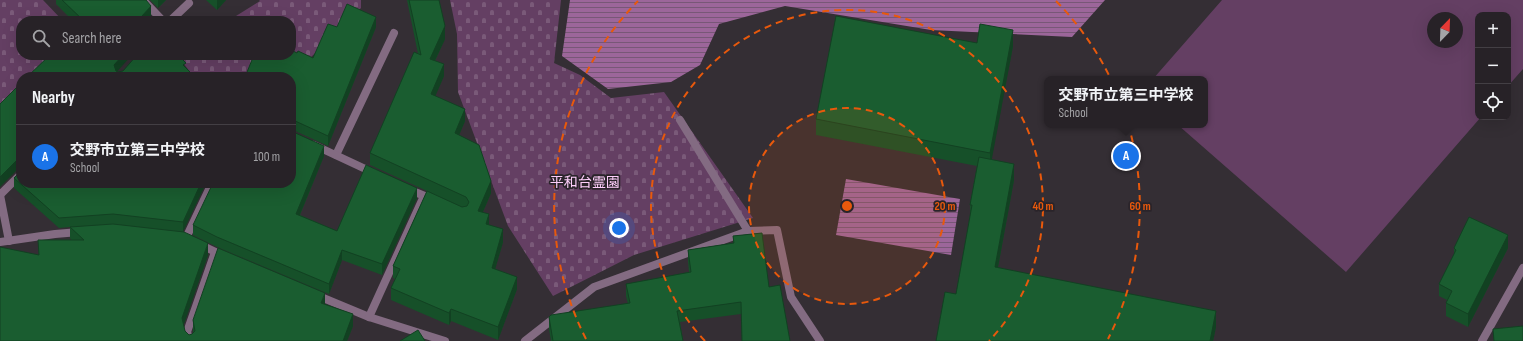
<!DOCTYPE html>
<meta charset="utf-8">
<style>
:root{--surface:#272227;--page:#332f33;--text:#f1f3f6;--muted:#a4a4a7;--line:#433f44;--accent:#1a73e8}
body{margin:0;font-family:"Sofia Sans Condensed","Noto Sans JP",sans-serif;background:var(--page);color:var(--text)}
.controls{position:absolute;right:12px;top:12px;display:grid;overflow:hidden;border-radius:8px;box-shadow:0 4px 16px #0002}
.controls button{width:36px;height:36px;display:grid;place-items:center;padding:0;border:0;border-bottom:1px solid var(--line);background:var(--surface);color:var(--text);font:20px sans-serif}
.compass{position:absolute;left:1427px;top:12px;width:36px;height:36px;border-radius:50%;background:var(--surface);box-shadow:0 4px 16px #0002;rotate:23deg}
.you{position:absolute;left:619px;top:228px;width:14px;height:14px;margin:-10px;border:3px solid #fff;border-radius:50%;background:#1a73e8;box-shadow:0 0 0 6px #1a73e833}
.badge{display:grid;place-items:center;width:26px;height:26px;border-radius:50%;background:var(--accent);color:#fff;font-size:13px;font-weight:700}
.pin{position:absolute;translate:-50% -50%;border:2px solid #fff;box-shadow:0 1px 4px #0006}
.popup{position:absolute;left:1044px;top:76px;width:164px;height:52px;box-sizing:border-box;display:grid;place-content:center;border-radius:8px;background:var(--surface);filter:drop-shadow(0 1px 3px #0005);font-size:13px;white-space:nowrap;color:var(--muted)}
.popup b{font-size:15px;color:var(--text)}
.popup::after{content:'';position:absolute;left:50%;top:100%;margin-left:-8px;border:8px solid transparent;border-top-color:var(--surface)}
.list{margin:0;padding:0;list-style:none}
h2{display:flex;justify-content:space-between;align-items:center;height:52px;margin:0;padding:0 16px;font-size:17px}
h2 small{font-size:13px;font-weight:400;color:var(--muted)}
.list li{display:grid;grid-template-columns:26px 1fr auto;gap:12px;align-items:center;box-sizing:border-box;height:64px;padding:0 16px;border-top:1px solid var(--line)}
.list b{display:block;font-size:15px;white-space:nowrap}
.list p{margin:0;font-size:13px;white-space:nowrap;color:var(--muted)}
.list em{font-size:13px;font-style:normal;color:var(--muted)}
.icon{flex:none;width:22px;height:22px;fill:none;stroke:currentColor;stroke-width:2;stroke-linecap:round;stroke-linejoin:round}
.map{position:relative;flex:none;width:1523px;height:341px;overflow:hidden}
.search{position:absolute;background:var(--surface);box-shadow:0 4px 16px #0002;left:16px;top:16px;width:280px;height:44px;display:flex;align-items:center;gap:10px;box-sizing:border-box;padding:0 14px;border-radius:16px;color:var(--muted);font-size:15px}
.panel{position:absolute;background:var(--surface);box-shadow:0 4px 16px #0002;left:16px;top:72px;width:280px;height:116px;border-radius:16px}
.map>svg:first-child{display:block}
</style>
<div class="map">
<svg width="1523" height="341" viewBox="0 0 1523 341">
<defs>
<pattern id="cemetery-stones" width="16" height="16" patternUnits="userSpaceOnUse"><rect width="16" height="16" fill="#643f63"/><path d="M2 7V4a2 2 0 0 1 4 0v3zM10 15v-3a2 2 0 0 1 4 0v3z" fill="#7a5a79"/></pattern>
<pattern id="water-rules" width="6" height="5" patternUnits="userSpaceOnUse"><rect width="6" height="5" fill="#9c669a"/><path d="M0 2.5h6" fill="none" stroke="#785777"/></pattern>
</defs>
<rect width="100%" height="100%" fill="#342e34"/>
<g fill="url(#cemetery-stones)">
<path d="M0,0H43L63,21H21V55H55L32,77H21V88L0,108Z"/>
<path d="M259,0H361V8L305,63L291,55V21H228L260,1Z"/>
<path d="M450,0H561L554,63L580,75L611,98L664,92L753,218L634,255L553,296L508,226L458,92L457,34Z"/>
<path d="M177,55H270L241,77H194Z"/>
</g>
<path fill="#643f63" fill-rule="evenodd" d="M1222,0H1523V69L1508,86V15H1478V117H1481L1346,272L1178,125H1205V79H1153ZM1433,18H1457V42H1433Z"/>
<g fill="url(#water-rules)">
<path d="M570,0H1105L1072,37L931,30L785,6L719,24L700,65L671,82L608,89L562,56Z"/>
<path d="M846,179L960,199L951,255L836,235Z"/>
</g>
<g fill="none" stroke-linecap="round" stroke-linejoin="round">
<g stroke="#836b82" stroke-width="8">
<path d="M336,155L394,33"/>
<path d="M190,341L187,332L215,252"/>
</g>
<g stroke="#836b82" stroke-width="8">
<path d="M143,0L163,21"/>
<path d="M170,21L189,3"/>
<path d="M680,120L748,231L777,230L791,297L820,341"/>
<path d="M314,145L374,173"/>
<path d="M408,189L434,200"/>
<path d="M0,195L9,241"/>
<path d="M0,195L21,174"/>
<path d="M186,238L212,183"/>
<path d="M0,242L55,234L79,232"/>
<path d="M199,244L226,257"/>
<path d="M316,295L369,317L445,341"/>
<path d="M369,317L424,196"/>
<path d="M525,341L594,287L748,231"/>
<path d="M1482,341L1523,268"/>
</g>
</g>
<g fill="#165029">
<path d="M56,0H146L151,16L146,21H73L56,4Z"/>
<path d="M150,0H166L158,8Z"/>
<path d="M206,0H226L217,10Z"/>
<path d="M407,0H439L445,39L435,61L444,76L435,96L465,121L459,135L491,193L483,212L489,225L503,242L495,269L517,289L498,340L451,321L449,325L391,300V288L395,279L393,278V266L427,191L370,165V153L418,54Z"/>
<path d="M337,27H376L328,146L293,130H291V77L297,53L313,58Z"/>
<path d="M977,43L1013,46L991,160L1014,180L998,267L1216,327L1213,341H936L956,294L970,219V205L977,166L816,135V119Z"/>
<path d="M324,156L300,215L337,231L417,198L382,275L342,260L329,294L217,247L193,235V225Z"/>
<path d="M14,178L21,183H206L183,231L208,255L183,325L185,331L189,335L192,334L193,333V320L325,305L353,326L347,341H0L38,255L71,240L70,238V227L59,228L14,188Z"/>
<path d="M762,233L741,314L680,322L683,341H551L549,329V317L628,304L626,296V284L689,272L688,261V250L733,243V236Z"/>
<path d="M1454,248H1508L1468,327L1446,316V303L1447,300L1439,296V284L1454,255Z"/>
</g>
<g fill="#124122">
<path d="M158,0H166L158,8Z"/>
<path d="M217,0H226L217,10Z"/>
<path d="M151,6V16L146,21H142V16Z"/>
<path d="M376,17V27L328,146V136Z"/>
<path d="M445,26V39L430,71V59Z"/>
<path d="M1013,30V46L990,169V153Z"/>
<path d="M123,55H132L114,75V65Z"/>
<path d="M444,64V76L431,106V94Z"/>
<path d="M465,109V121L455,145V133Z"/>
<path d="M324,146V156L296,224V214Z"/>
<path d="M21,159V169L17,170L0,187V177L17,160Z"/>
<path d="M1014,164V180L995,283V267Z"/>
<path d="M491,181V193L478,223V211Z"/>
<path d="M201,183H206L183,232V222Z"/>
<path d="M417,188V198L382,275V264Z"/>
<path d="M489,214V227L486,224Z"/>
<path d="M503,229V242L492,280V268Z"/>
<path d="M1508,235V248L1468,327V314Z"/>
<path d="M208,243V255L182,330V318Z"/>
<path d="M342,250V260L329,294V284Z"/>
<path d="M517,277V289L498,340V327Z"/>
<path d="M325,293V304L321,303Z"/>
<path d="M451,309V321L449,325V313Z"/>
<path d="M1216,311V327L1213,341H1210Z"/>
<path d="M353,314V326L347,341H343Z"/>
</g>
<g fill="#1a5d30" stroke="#124122">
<path d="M62,0H146L151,6L142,16L145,21H84Z"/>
<path d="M409,0H439L445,26L430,59L444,64L431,94L465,109L455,133L479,145L491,181L478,211L489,214L486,224L503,229L492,268L517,277L498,327L451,309L449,313L391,288L400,269L393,266L427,191L462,207L467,206L469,202L466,197L370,153L414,52L421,55Z"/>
<path d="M347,4L376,17L328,136L293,120H291V77H245L254,55H291V50L297,53L298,51L313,58L328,24L337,27Z"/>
<path d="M836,16L977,43L980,24L1013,30L990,153L816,119Z"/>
<path d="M50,55H123L114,65L116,71L118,72L123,71L137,55H178L186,63L183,65L195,77H27Z"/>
<path d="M21,83V159L17,160L0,177V104Z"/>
<path d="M291,131L324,146L296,214L337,231L366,165L417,188L382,264L342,250L329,284L217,237L193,225L213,183H291Z"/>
<path d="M979,157L1014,164L995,267L1216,311L1210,341H936L945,292L956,294L972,205H970Z"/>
<path d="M21,171V183H201L183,222L113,214L59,218L14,178Z"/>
<path d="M1469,217L1508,235L1468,314L1446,303L1452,291L1439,284L1456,250L1454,248Z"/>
<path d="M113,224L184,232L208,243L182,318L185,331L189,335L192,334L195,331L193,320L218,248L325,293L321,303L353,314L343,341H0V247L39,255L38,240H84L70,227Z"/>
<path d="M762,233L769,287L780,285L790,341H742L741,302L677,311L683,341H553L549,317L551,315L630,303L626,284L691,272L688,250L734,243L733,236Z"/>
<path d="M1523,326V341H1494L1493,329Z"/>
<path d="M418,330L425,341H400Z"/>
</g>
<circle cx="847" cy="206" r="98" fill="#e8590c" fill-opacity=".12"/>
<g fill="none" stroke="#e8590c" stroke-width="2" stroke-dasharray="7 5">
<circle cx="847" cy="206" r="98"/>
<path d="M705 341A196 196 0 1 1 989 341"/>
<path d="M586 339A293 293 0 0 1 638 1M1056 1A293 293 0 0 1 1108 339"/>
</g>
<g text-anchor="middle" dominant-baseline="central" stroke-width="3.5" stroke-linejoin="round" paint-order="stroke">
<g font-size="14" fill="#fdcefa" stroke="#2a242a">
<text x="585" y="182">平和台霊園</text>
</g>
</g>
<circle cx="847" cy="206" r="6" fill="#e8590c" stroke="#2a242a" stroke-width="2"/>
<g font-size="12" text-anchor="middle" font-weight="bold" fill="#e8590c" stroke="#2a242a" stroke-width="3.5" stroke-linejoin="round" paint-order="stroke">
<text x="945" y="210">20 m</text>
<text x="1043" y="210">40 m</text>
<text x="1140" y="210">60 m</text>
</g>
</svg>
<div class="controls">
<button>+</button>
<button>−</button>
<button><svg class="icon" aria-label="locate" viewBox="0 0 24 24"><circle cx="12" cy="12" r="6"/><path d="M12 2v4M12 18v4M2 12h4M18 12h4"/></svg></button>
</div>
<svg class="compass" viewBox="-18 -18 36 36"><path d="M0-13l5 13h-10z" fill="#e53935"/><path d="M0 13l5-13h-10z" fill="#a4a4a7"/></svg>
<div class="you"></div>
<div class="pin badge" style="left:1126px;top:156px">A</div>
<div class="popup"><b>交野市立第三中学校</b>School</div>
<div class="search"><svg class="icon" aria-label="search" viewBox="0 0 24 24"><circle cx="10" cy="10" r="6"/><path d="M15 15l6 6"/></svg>Search here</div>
<section class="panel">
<h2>Nearby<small></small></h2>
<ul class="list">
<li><span class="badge">A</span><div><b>交野市立第三中学校</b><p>School</p></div><em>100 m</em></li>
</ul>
</section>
</div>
